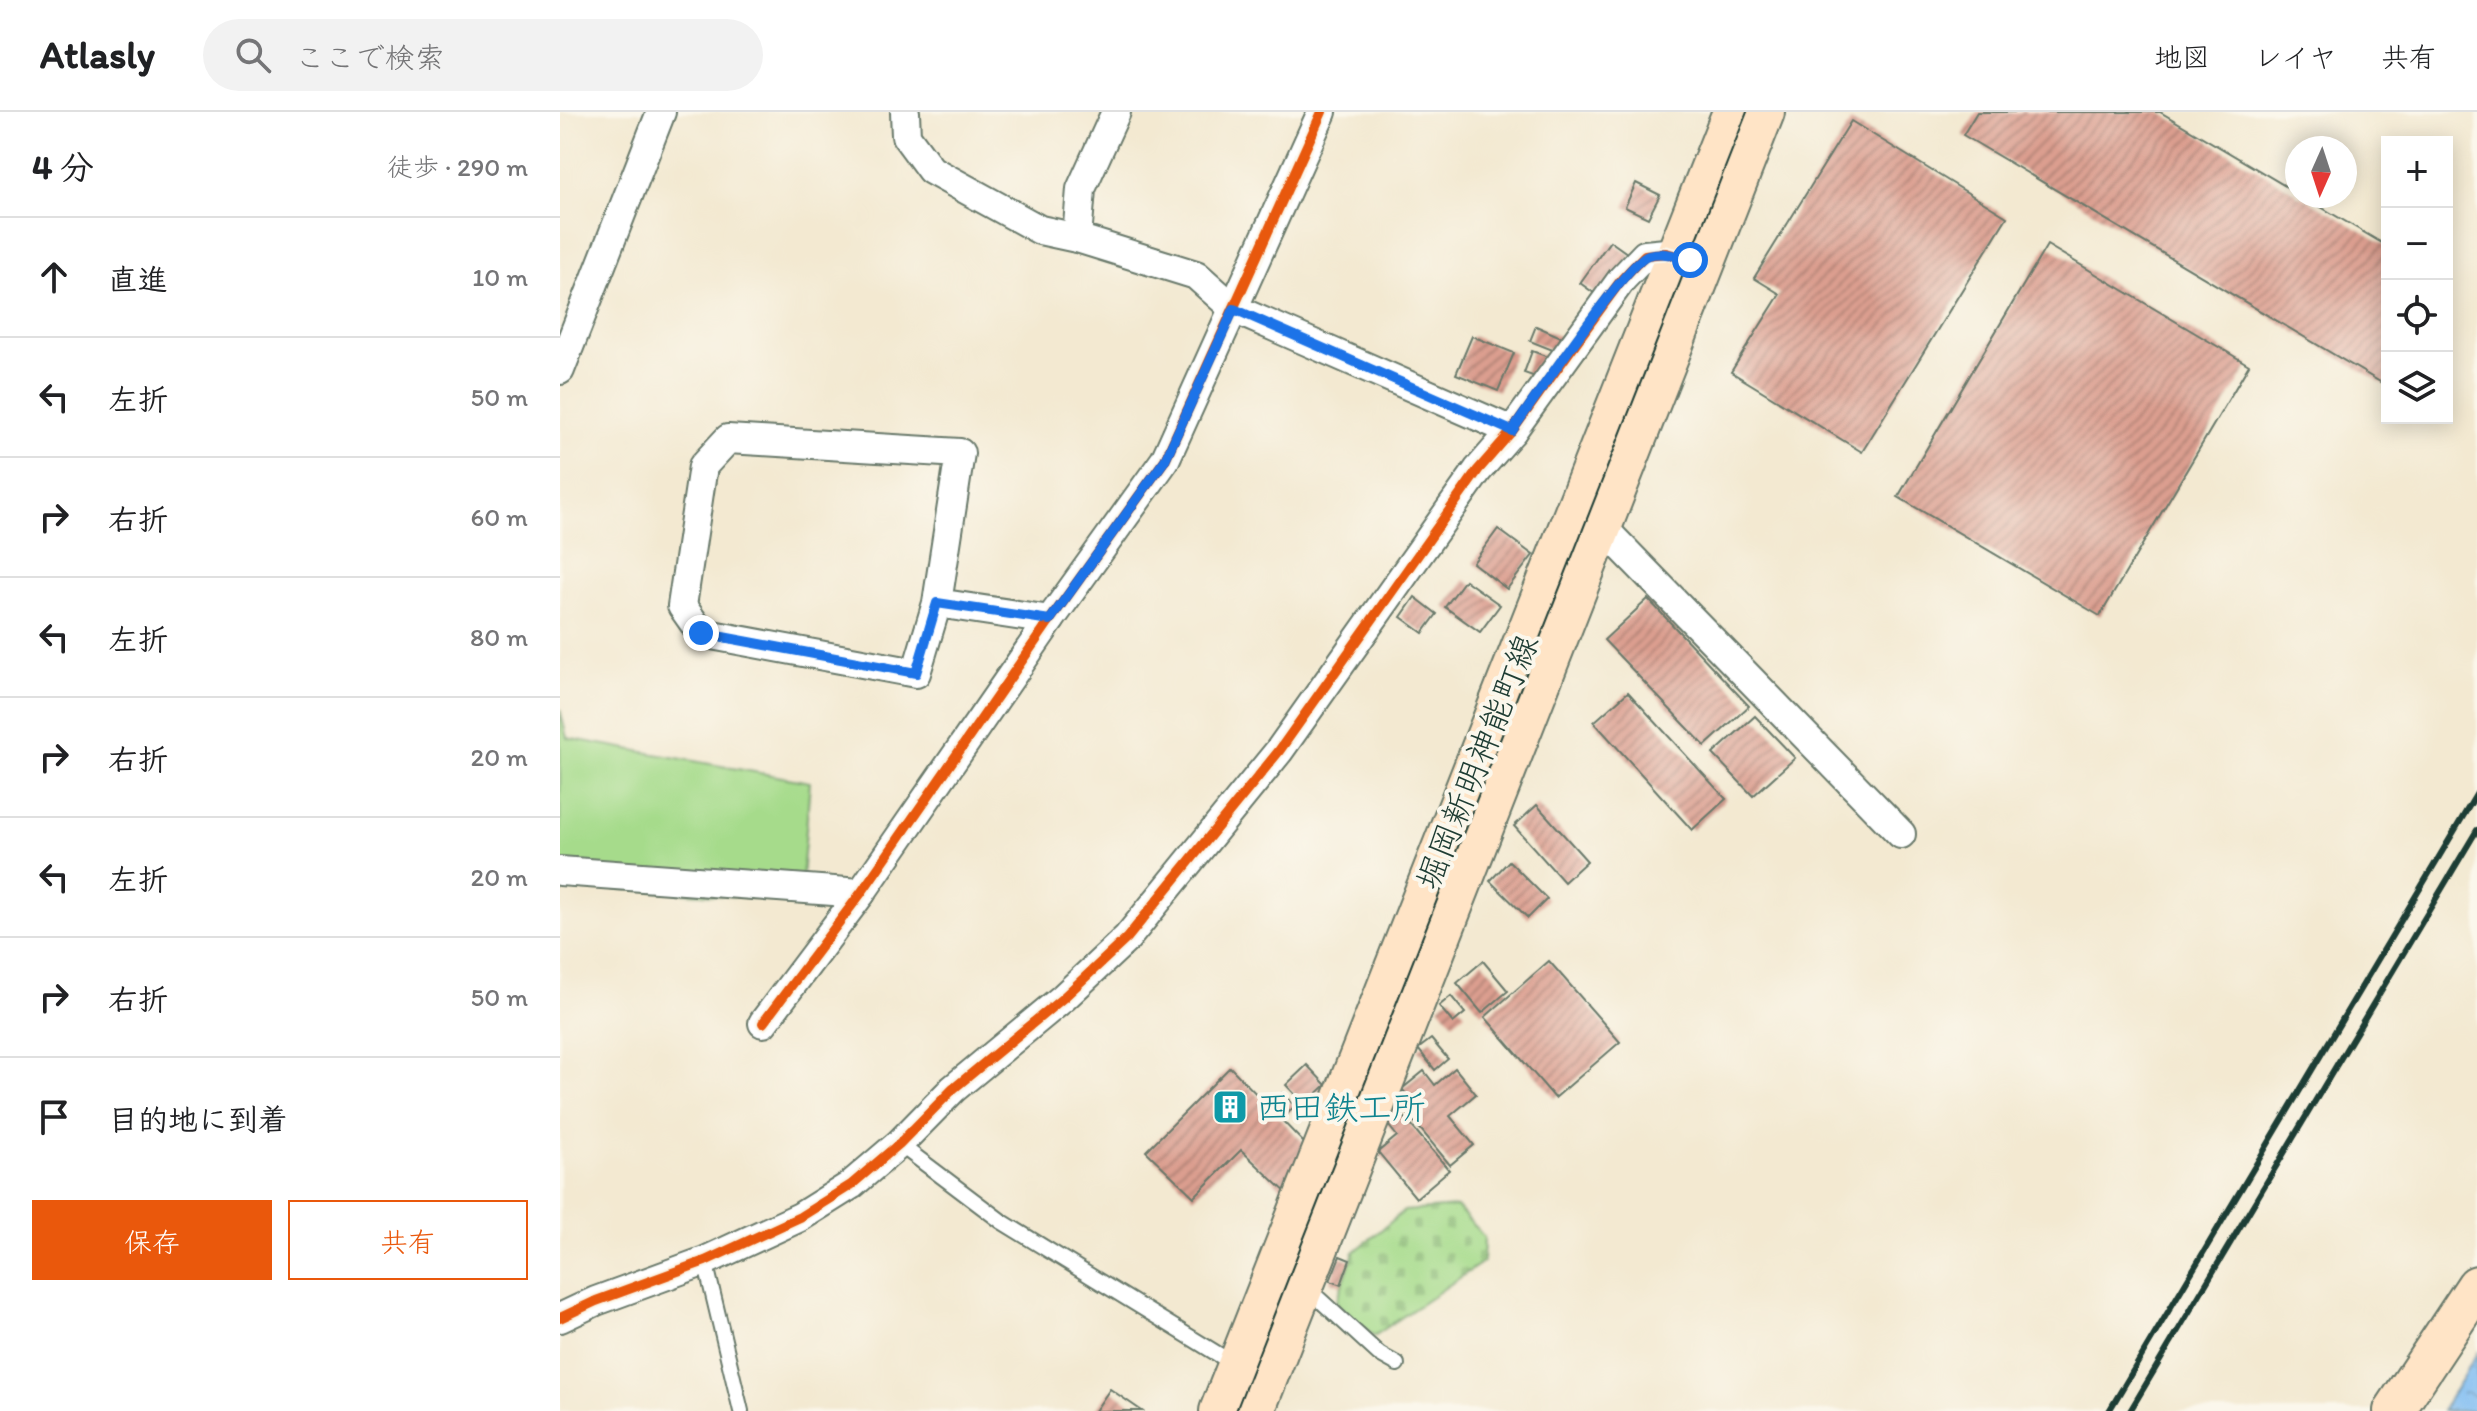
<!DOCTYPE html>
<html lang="ja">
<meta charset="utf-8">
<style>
:root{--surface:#fff;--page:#f2f2f2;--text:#202124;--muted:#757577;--line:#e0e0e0;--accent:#ea580c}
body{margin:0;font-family:Itim,"Klee One",sans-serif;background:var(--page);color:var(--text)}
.controls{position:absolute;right:24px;top:24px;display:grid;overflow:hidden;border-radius:0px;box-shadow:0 4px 20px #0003}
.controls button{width:72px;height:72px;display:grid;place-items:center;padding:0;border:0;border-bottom:2px solid var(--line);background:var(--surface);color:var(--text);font:40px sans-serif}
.compass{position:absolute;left:1725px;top:24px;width:72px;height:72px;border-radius:50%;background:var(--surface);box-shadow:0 4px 20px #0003;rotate:183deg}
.stop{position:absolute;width:24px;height:24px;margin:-18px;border:6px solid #1a73e8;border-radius:50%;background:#fff}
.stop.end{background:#1a73e8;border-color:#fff;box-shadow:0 2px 8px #0008}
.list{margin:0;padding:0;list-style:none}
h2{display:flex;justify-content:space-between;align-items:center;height:104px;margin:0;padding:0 32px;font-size:34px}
h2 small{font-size:26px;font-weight:400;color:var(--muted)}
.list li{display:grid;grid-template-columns:52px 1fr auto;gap:24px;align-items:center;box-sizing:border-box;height:120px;padding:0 32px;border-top:2px solid var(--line)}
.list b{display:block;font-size:30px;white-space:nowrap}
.list em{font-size:26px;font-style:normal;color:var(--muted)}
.actions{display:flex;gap:16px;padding:24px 32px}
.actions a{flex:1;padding:18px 0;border:2px solid var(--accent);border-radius:0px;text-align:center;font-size:28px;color:var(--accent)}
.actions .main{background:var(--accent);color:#fff}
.icon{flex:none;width:44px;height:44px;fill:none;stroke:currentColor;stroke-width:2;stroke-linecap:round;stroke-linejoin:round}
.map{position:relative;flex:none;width:1917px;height:1299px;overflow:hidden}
header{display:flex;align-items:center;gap:48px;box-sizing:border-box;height:112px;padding:0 40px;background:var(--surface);border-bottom:2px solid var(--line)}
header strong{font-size:38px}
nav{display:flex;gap:44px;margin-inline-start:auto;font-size:28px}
.search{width:560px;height:72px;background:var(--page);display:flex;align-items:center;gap:20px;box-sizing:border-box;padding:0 28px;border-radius:44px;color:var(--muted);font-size:30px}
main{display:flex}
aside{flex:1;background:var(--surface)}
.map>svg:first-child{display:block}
</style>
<header>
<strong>Atlasly</strong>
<div class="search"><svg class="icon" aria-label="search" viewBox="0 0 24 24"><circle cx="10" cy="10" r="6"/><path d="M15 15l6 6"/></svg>ここで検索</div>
<nav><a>地図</a><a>レイヤ</a><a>共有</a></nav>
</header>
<main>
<aside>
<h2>4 分<small>徒歩 · 290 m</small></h2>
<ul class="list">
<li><svg class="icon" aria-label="ahead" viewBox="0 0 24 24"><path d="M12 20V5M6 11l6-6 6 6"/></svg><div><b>直進</b></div><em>10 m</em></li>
<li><svg class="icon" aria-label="left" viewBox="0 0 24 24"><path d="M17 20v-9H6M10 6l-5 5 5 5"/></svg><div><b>左折</b></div><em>50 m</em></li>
<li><svg class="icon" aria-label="right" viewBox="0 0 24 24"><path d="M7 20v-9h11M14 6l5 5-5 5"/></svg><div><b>右折</b></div><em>60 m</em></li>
<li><svg class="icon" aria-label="left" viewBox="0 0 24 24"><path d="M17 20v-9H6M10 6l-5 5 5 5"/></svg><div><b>左折</b></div><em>80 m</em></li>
<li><svg class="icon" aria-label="right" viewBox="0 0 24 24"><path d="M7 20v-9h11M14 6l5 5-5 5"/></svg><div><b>右折</b></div><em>20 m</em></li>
<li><svg class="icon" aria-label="left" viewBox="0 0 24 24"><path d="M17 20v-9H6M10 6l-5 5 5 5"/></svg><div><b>左折</b></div><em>20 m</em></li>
<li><svg class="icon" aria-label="right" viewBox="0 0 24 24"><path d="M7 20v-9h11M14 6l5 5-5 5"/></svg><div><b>右折</b></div><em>50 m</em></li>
<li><svg class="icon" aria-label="arrive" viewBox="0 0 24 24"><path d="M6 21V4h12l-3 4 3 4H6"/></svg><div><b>目的地に到着</b></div></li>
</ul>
<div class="actions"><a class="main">保存</a><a>共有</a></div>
</aside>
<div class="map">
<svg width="1917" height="1299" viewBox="0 0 1917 1299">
<defs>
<pattern id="cemetery-stones" width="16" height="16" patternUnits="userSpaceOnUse" patternTransform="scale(2)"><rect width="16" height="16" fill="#a6db8b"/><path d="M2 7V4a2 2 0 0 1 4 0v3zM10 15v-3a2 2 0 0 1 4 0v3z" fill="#8ebd79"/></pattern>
<pattern id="water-ripples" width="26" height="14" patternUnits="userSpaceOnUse" patternTransform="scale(2)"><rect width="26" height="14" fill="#7ebcf2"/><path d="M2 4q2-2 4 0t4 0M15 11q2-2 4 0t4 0" fill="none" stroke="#679ac5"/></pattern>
<pattern id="building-hatch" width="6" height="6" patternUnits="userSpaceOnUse" patternTransform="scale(2)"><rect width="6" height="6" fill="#db9e8f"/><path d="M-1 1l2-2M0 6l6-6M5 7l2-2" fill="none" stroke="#b18276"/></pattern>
</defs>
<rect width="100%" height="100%" fill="#fbf7ec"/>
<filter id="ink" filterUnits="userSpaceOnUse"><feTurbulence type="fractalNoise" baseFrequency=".0125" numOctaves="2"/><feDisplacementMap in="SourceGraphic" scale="16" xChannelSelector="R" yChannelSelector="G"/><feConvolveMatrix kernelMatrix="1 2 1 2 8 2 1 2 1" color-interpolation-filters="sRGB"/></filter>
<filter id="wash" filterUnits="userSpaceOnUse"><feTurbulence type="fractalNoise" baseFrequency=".006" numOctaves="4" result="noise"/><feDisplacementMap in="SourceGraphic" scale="32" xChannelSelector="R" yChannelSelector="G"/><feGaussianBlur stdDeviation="1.8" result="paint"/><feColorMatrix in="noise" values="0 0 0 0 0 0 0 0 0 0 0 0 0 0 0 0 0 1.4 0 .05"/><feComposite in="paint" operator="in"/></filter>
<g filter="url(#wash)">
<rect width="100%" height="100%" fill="#f3e9d1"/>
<path fill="url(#cemetery-stones)" stroke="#628c60" stroke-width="2" d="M897,1095L924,1125L923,1150L814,1224L776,1191L794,1140L844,1099Z"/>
<path fill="#a6db8b" stroke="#628c60" stroke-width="2" d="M0,597L7,626L250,670L240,789L0,772Z"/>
<path fill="url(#water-ripples)" stroke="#4e7c93" stroke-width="2" d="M1917,1241V1299H1882Z"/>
<g id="blocks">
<g fill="url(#building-hatch)">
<path d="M1417,0H1600L1737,81V84H1742L1827,134V274L1403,23Z"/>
<path d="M1291,9L1447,105L1302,340L1171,260L1220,182L1194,166Z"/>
<path d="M1076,71L1100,83L1088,106L1065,95Z"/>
<path d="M1050,129L1071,144L1041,186L1020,171Z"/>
<path d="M1487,133L1689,253L1540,504L1338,385Z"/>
<path d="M976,214L1001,225L995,239L970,229Z"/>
<path d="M912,224L954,241L938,279L896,262Z"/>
<path d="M972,239L991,246L984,268L964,261Z"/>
<path d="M938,417L973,443L947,477L913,451Z"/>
<path d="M905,468L940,493L920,520L885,495Z"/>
<path d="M855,485L877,502L863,521L841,505Z"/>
<path d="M1088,487L1189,594L1145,634L1044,528Z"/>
<path d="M1068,580L1166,687L1132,718L1034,610Z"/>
<path d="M1195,604L1235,646L1193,684L1153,642Z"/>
<path d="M977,693L1027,749L1004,770L954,714Z"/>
<path d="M949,749L987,787L968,806L930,769Z"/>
<path d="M923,849L948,879L922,901L897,871Z"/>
<path d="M989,849L1060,930L995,986L925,905Z"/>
<path d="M891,884L905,901L893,911L879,894Z"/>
<path d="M871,927L888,947L875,958L858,937Z"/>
<path d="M747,953L766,973L745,993L726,973Z"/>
<path d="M670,955L747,1034L730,1084L681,1038L634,1085L586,1039Z"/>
<path d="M895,956L916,982L890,1004L914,1033L890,1053L839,991L848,984L842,977L864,959L875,973Z"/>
<path d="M722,981L735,994L723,1006L710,993Z"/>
<path d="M833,992L889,1058L856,1086L818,1040L837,1024L825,1009Z"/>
<path d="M780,1144L790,1148L781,1173L770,1169Z"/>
<path d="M550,1277L582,1299H535Z"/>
</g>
</g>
</g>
<g filter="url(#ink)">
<use href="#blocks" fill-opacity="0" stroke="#69796b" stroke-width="2"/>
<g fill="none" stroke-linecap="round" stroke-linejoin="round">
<defs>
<g id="lane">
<path d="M339,1032L441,1109L674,1252"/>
<path d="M145,1149L181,1299"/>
<path d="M747,1176L819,1242L837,1252"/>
</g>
<g id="street">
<path d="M345,0L346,24L371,58L480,118L517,126L636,163L674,197L952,319"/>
<path d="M517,126L521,77L556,0"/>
<path d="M0,258L101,0"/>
<path d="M1041,414L1341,722"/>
<path d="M377,491L400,341L168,327L143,354L122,494L141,521L356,561L377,491L490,508"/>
<path d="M0,759L301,781"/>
<path d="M203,911L301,781L490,508L605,348L762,0"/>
<path d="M0,1206L36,1189L145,1149L240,1105L291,1073L339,1032L393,977L503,886L567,826L719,639L918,358L952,319L1062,167L1085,143L1106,141L1131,148"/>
</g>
<g id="secondary">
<path d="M660,1299L1173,0"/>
<path d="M694,1299L1204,0"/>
<path d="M1834,1299L1917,1174"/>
</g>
</defs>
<use href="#lane" stroke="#69796b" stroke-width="18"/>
<use href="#street" stroke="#69796b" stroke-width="32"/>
<use href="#secondary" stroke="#69796b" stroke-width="44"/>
<use href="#lane" stroke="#fff" stroke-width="14"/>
<use href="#street" stroke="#fff" stroke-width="28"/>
<use href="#secondary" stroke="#ffe4c6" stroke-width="40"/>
<path stroke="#1f3d34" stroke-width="2" d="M676,1299L1187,0"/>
<g stroke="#1f3d34" stroke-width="6">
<path d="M1549,1299L1917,681"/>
<path d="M1570,1299L1917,718"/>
</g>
<defs>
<g id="cycleway">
<path d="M203,911L301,781L490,508L605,348L762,0"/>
<path d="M0,1206L36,1189L145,1149L240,1105L291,1073L339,1032L393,977L503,886L567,826L719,639L918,358L952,319L1062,167L1085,143L1106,141L1143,152"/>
</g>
</defs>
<use href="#cycleway" stroke="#fbf7ec" stroke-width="15"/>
<use href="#cycleway" stroke="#e8590c" stroke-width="10"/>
</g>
</g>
<g fill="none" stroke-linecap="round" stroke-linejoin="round" filter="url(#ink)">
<path stroke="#1a73e8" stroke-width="10" d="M141,521L356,561L377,491L490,508L605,348L674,197L952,319C971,292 1068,149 1088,143C1102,139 1117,144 1130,148"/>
</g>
<defs>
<symbol id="building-square" viewBox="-11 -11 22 22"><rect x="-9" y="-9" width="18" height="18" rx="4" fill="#0f9aa8" stroke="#fbf7ec"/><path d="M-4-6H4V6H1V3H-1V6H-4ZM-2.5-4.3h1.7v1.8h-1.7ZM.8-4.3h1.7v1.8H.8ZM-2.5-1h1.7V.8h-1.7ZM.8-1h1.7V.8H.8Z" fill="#fff"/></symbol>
</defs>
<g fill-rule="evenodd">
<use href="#building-square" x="650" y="975" width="40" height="40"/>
</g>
<g text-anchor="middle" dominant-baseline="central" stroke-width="8" stroke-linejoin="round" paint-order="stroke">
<g font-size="34" fill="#1f3d34" stroke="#fbf7ec">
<text transform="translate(917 650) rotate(-68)">堀岡新明神能町線</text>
</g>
<g font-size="34" fill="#0d838f" stroke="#fbf7ec" text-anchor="start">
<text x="696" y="995">西田鉄工所</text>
</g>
</g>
</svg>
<div class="controls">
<button>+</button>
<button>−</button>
<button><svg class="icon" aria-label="locate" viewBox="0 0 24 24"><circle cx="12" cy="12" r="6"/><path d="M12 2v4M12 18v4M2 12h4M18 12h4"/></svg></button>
<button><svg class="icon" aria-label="layers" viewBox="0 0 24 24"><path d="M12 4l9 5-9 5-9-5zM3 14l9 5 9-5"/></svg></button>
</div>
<svg class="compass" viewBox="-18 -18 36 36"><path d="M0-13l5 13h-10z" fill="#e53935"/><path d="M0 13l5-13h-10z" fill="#757577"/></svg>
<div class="stop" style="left:1130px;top:148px"></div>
<div class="stop end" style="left:141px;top:521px"></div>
</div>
</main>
